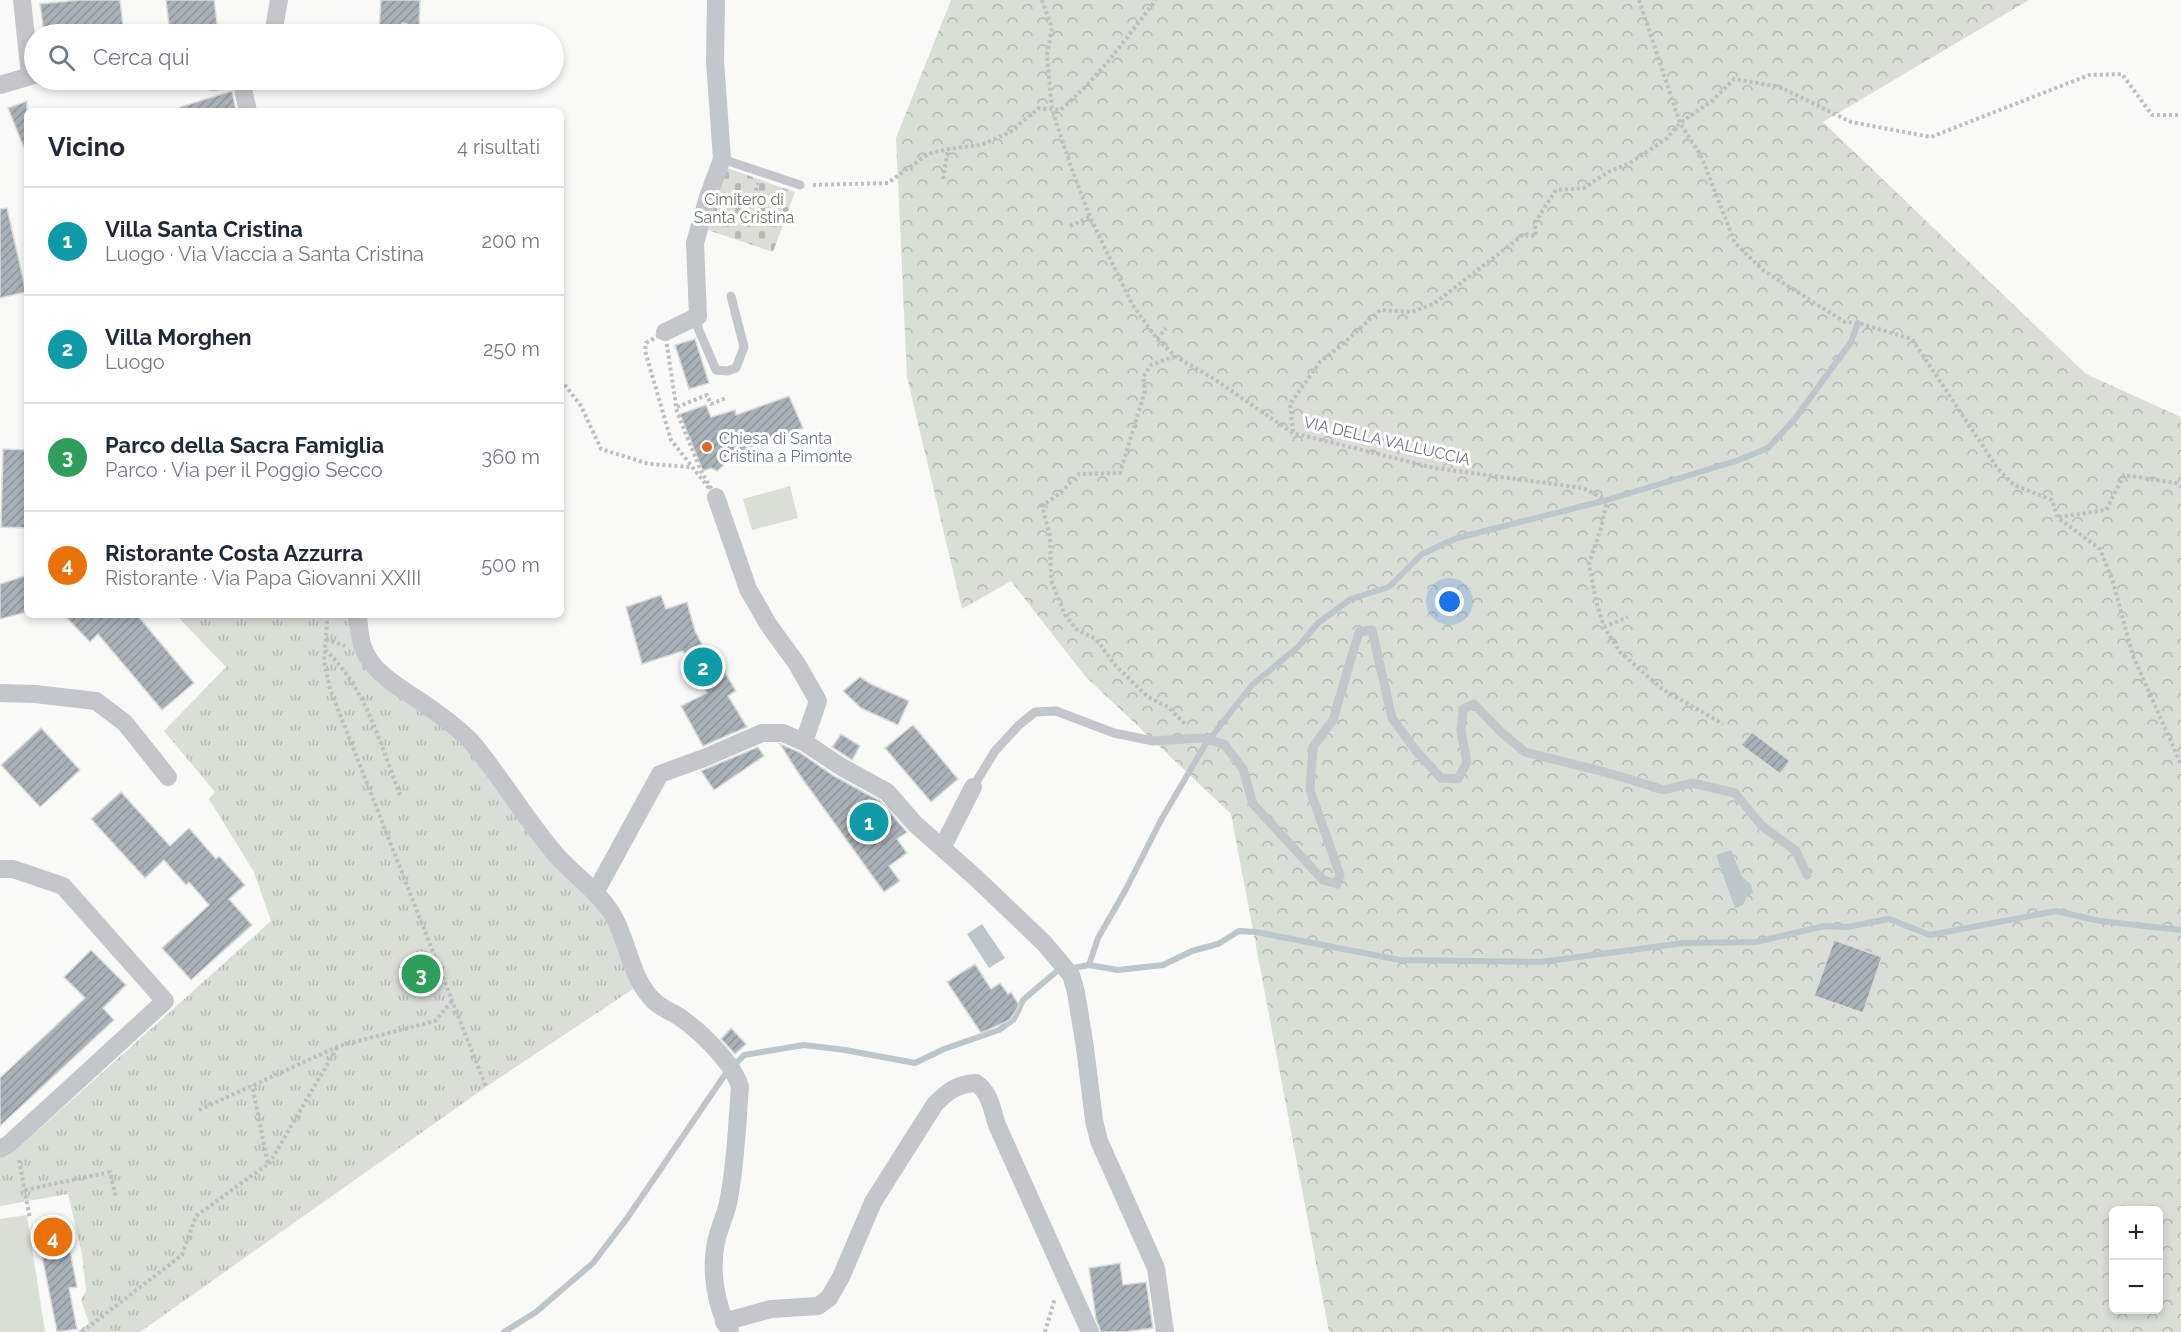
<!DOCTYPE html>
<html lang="it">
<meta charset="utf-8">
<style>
:root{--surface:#fff;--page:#f2f2f3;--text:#1f2937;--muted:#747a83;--line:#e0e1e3;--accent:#e2652f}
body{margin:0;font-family:Raleway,sans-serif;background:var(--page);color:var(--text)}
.controls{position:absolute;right:18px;bottom:18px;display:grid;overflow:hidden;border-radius:9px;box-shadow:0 3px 9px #0003}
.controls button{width:54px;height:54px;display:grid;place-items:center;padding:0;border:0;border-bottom:2px solid var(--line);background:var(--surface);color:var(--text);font:30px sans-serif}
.you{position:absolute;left:1450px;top:602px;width:21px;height:21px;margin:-15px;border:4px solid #fff;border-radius:50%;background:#1a73e8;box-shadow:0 0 0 9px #1a73e833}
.badge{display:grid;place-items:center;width:39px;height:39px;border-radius:50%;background:var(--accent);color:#fff;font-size:20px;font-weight:700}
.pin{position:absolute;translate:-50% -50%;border:3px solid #fff;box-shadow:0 2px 6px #0006}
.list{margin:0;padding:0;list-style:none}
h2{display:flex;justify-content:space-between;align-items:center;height:78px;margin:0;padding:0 24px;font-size:26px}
h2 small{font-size:20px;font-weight:400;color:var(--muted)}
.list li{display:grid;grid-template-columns:39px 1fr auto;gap:18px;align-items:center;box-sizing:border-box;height:108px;padding:0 24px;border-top:2px solid var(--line)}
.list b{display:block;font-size:22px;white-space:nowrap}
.list p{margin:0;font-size:20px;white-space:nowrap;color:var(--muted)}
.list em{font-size:20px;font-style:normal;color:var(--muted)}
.icon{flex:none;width:33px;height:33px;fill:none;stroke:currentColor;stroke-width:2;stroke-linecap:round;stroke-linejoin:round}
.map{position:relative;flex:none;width:2181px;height:1332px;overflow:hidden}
.search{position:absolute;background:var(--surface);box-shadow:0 3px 9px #0003;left:24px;top:24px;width:540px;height:66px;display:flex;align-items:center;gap:15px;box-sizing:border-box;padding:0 21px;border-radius:33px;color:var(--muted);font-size:22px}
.panel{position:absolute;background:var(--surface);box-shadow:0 3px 9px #0003;left:24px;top:108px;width:540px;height:510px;border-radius:9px}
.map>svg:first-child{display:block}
</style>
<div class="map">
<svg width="2181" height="1332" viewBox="0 0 2181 1332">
<defs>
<pattern id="grass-tufts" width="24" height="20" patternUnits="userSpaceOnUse" patternTransform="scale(1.5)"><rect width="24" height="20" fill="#d9ded6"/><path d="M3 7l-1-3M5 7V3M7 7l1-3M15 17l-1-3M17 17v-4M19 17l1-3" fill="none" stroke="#b4b9b3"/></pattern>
<pattern id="forest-crowns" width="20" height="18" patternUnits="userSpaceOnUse" patternTransform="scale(1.5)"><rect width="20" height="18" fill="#d9ded6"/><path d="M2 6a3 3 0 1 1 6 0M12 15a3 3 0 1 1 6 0" fill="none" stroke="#b4b9b3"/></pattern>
<pattern id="cemetery-stones" width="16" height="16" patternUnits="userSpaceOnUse" patternTransform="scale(1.5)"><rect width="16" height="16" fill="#d9ded6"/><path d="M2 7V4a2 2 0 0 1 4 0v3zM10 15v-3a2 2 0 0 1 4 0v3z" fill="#b4b9b3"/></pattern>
<pattern id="building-hatch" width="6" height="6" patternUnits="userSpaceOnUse" patternTransform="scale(1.5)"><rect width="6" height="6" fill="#a9b1b8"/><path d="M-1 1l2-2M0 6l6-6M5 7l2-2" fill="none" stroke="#8e959b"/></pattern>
</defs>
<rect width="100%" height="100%" fill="#f9f9f7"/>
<path fill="url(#grass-tufts)" d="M176,615H353L361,653L468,747L591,892L625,958L633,989L486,1087L140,1332H77L89,1323L81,1300L86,1291L82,1254L68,1194L0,1206V1158L15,1151L271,921L254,872L209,799L215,792L164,731L226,667Z"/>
<path fill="url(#forest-crowns)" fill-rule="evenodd" d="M951,0H2029L1823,122L2086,374L2181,417V1332H1329L1231,814L1085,676L1011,581L962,609L907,377L896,138ZM2114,1210H2158V1310H2114Z"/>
<path fill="url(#cemetery-stones)" d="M724,167L795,192L773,252L702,228Z"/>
<g fill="#d9ded6">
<path d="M790,486L798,518L752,530L743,499Z"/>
<path d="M27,1215L45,1332H0V1219Z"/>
</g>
<g fill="#bcc6cb">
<path d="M1731,850L1742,877L1751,884L1753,893L1747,896L1743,905L1735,908L1716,855Z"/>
<path d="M982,924L1005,958L989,968L967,934Z"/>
</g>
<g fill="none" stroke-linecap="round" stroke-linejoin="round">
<g stroke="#bcc6cb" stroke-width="6">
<path d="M1089,965L1098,938L1125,891L1161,820L1205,745L1252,685L1299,646L1318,623L1351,599L1389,587L1422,554L1457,538L1607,500L1736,461L1768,448L1794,420L1851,342L1858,323"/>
<path d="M504,1332L536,1312L593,1263L628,1217L724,1076L744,1055L804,1045L845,1050L915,1063L944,1049L999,1030L1014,1019L1023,1000L1057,971L1089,965L1118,970L1163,965L1192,951L1218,944L1239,931L1256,932L1400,960L1540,962L1684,943L1756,942L1824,926L1847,927L1889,919L1930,935L2056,911L2100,921L2181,930"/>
</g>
</g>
<g fill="url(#building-hatch)" stroke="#dbdbd9" stroke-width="1.5">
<path d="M79,0H120L124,34H44L40,4Z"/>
<path d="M166,0H214L218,30L170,34Z"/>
<path d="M381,0H420L419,27L402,23V34L379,31Z"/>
<path d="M232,91L236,111H181L180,107Z"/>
<path d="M27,101V153H26L8,108Z"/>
<path d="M7,208L26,292L0,298V209Z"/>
<path d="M695,339L709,383L689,389L675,345Z"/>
<path d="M789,396L803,428L727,456L723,466L717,471L711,468L703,471L680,414L706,405L711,417L735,410L736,415Z"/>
<path d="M3,449L27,450V528L1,527Z"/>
<path d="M27,575V612L0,619V584Z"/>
<path d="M661,595L666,609L687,602L695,631L715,669L721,666L736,691L728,696L747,727L703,746L681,706L707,693L683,651L642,664L626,607Z"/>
<path d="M64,615H137L194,683L162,710L98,634L90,642Z"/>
<path d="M860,677L871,684L909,701L898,725L861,708L843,691Z"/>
<path d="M913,725L958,779L931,802L885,748Z"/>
<path d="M41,728L80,770L40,807L1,765Z"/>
<path d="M1752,732L1790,761L1780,774L1741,745Z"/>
<path d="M841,734L860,746L852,760L832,747Z"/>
<path d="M780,744L799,752L834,776L880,801L907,832L897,839L907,853L889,866L900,881L884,892L799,774Z"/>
<path d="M758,747L764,756L714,790L701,771Z"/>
<path d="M121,792L170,846L189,828L216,859L219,856L245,885L229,899L252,925L191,980L162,948L209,905L189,882L186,885L164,860L145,878L91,819Z"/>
<path d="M1834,940L1882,957L1863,1013L1814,996Z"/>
<path d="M91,950L126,985L103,1008L114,1020L0,1126V1078L85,998L64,977Z"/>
<path d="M975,964L991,989L1000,983L1008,994L1011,992L1019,1005L1010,1020L981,1033L947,982Z"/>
<path d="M731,1028L746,1044L735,1054L721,1039Z"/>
<path d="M65,1225L77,1287L69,1288L77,1329L57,1332L37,1230Z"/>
<path d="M1120,1263L1123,1285L1146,1282L1153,1328L1124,1332H1101L1096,1319L1089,1268Z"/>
</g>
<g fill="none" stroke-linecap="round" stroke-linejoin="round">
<g stroke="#bdbfc2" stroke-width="4" stroke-dasharray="3 3" stroke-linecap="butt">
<path d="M1042,0L1052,28L1047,55L1052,109L1070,164L1090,217L1132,304L1157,339L1175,356L1214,379L1293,433L1435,468L1583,488L1607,500L1601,528L1589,564L1596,601L1604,627L1620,652L1662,689L1723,724"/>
<path d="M1639,0L1680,123L1701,156L1735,243L1764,271L1845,322L1858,323L1912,339L1998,469L2014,485L2052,500L2058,518L2100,549L2113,582L2133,656L2181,764"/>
<path d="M943,179L948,149"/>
<path d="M813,185L888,183L928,154L948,149L981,145L1010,132L1039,108L1060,110C1098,79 1126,38 1156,0"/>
<path d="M746,219L758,183"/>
<path d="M1070,226L1090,217"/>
<path d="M665,332L677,412L701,471L716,497L671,440L645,351L646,343Z"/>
<path d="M1157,339L1166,328"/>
<path d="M1175,356L1151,365L1143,377L1145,391L1120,473L1079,474L1059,494L1042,506L1050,536L1051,580L1065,615L1076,629L1096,639L1115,665L1148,697L1168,707L1186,725"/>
<path d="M561,380L581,406L601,449L649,464L691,467"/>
<path d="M677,407L707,395L711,404L726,398"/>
<path d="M1293,432L1290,404L1320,362L1344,343L1380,310L1412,312L1435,303L1524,234L1536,236L1535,222L1556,190L1584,188L1608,172L1630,163L1666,139L1680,123L1712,101L1734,79L1780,87L1851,122L1931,137L2089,75L2122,74L2152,115H2181"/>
<path d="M2059,517L2106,510L2124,475L2176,483L2181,487"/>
<path d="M325,615L327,623L324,661L330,689L486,1087"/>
<path d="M1604,627L1628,617"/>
<path d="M326,639L345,646"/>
<path d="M325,650C366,687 381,746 400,795"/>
<path d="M199,1110L339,1046L435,1021L452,1001"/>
<path d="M19,1160L30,1219"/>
<path d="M269,1164L338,1046"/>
<path d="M25,1190L110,1172L116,1198"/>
<path d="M82,1332L182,1255L196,1216L268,1164L252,1085"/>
<path d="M1045,1332L1055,1298"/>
</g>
<g stroke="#c3c6cb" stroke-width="9">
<path d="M722,159L800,185"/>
<path d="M698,316V328L716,370L727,371L736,368L744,347L731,296"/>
<path d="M973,787L995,751L1019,725L1035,712L1056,711L1114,733L1153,741L1201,738L1224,744L1243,769L1253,804L1323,880L1337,884L1340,875L1310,790L1313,747L1333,720L1359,632L1372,630L1392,718L1417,752L1441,778L1458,779L1467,762L1461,731L1463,709L1474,704L1501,732L1525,752L1612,774L1664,790L1692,783L1735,793L1762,826L1796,851L1807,875"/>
</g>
<g stroke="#c3c6cb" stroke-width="18">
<path d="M22,0L30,75"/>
<path d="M273,34L279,0"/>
<path d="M202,80L214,82L228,80"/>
<path d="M241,80L248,111"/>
<path d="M0,85L34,75"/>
<path d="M665,332L698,316L695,243L708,197L722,159L715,61L716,0"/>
<path d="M716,497L748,589L768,624L797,664L818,701L804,742"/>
<path d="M358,615C359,628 360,644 367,656C378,675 399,687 417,699C435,711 453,724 469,739C501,776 525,819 557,856C575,876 595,888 611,912C629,940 629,977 654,1001C661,1008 670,1011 678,1016C699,1030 733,1062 740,1087C737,1124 736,1162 729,1198C727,1213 719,1227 716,1242C710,1272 716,1306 730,1332"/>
<path d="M0,693L35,694L96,701L125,723L168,777"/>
<path d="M942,848L973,787"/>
<path d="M0,869H13L63,886L165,1001L9,1144L0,1149"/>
<path d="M596,891L660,774L704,758L762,733H783L804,742L840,766L887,792L914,823L976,878L1044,943L1071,975L1076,992L1085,1048L1094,1120L1099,1141L1156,1268L1165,1332"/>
<path d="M724,1322L771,1309L818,1306L829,1298L841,1277L873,1202L935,1104C948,1091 957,1084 976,1083C990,1092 992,1110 997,1125L1090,1332"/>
</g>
</g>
<circle fill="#e2652f" stroke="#fff" stroke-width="2" cx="707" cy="447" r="6"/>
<g text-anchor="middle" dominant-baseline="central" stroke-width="6" stroke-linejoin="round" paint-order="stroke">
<g font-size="16" fill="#667a64" stroke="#fff">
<text x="744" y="199">Cimitero di<tspan x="744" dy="18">Santa Cristina</tspan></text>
</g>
<g font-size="16" fill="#697888" stroke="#fff" text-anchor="start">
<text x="719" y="438">Chiesa di Santa<tspan x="719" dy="18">Cristina a Pimonte</tspan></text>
</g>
<g font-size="16" fill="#697888" stroke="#fff">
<text transform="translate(1387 441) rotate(13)">VIA DELLA VALLUCCIA</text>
</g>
</g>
</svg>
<div class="controls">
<button>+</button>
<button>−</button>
</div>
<div class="you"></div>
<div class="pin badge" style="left:869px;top:822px;background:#0f9aa8">1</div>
<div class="pin badge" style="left:703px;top:667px;background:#0f9aa8">2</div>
<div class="pin badge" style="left:421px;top:974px;background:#2e9e5b">3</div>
<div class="pin badge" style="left:53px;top:1237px;background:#e8710a">4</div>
<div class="search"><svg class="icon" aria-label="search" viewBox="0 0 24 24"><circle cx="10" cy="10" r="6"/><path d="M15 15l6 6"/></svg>Cerca qui</div>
<section class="panel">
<h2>Vicino<small>4 risultati</small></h2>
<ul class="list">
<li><span class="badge" style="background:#0f9aa8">1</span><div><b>Villa Santa Cristina</b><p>Luogo · Via Viaccia a Santa Cristina</p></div><em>200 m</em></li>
<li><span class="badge" style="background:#0f9aa8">2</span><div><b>Villa Morghen</b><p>Luogo</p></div><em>250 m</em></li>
<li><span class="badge" style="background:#2e9e5b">3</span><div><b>Parco della Sacra Famiglia</b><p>Parco · Via per il Poggio Secco</p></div><em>360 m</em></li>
<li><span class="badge" style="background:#e8710a">4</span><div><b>Ristorante Costa Azzurra</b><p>Ristorante · Via Papa Giovanni XXIII</p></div><em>500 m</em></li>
</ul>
</section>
</div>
